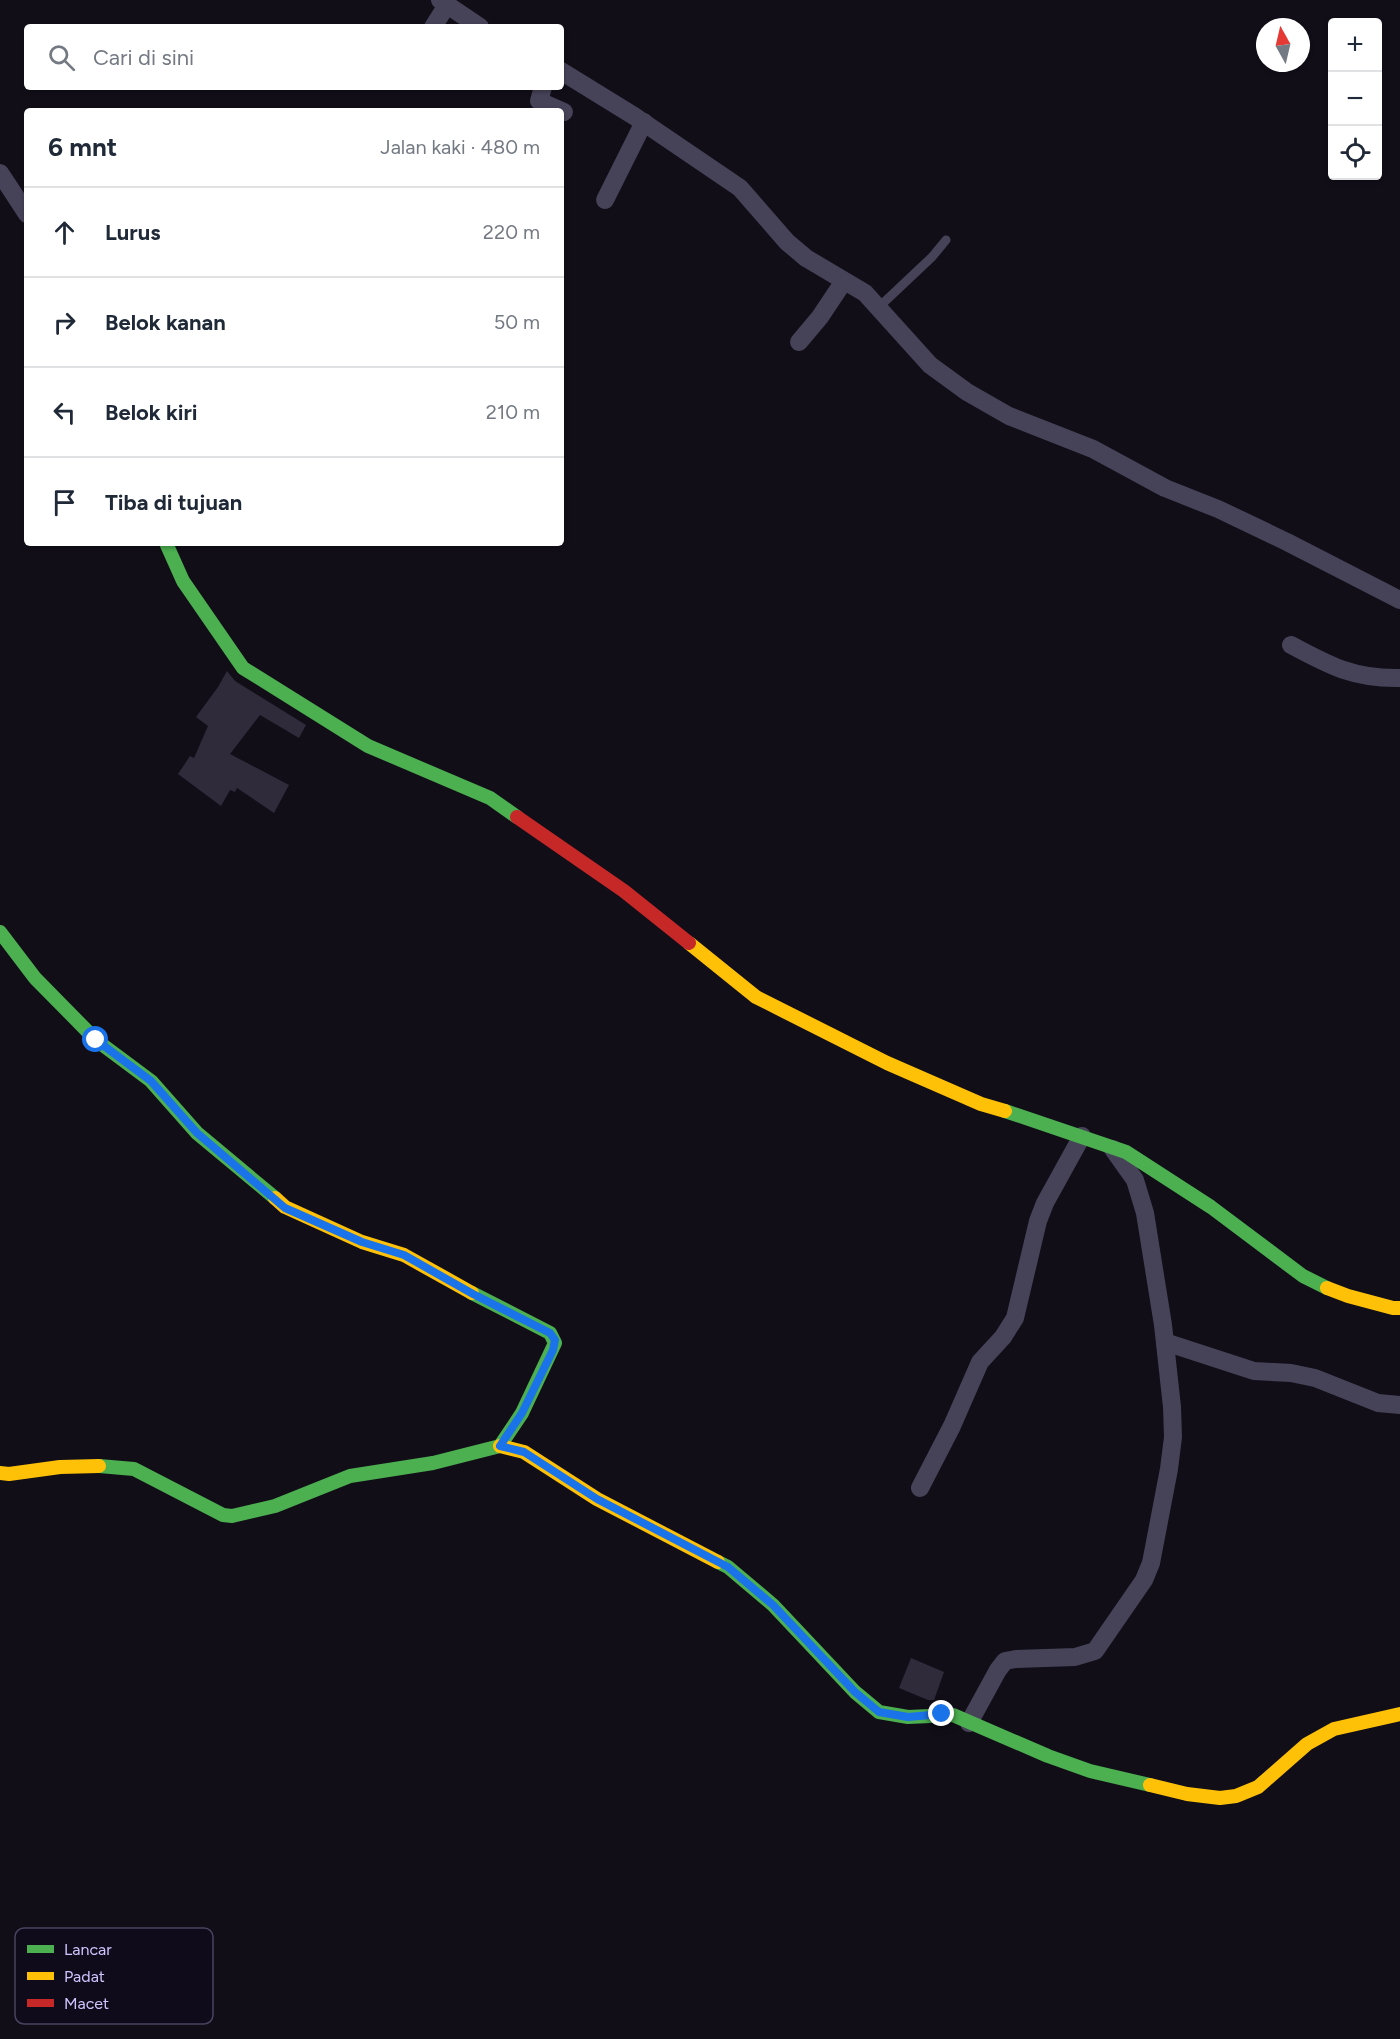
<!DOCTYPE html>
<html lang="id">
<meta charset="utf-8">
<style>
:root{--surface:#fff;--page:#f2f2f3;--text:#1f2937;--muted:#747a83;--line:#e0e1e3}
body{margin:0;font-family:Figtree,sans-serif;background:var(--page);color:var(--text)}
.controls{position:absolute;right:18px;top:18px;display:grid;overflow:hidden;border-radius:6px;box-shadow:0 2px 4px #0004}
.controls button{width:54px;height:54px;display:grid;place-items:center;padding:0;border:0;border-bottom:2px solid var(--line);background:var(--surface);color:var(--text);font:30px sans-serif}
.compass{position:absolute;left:1256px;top:18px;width:54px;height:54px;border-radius:50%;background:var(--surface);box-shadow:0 2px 4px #0004;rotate:352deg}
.stop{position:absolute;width:18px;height:18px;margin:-14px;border:4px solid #1a73e8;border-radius:50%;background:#fff}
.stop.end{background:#1a73e8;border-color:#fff;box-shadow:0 2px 6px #0008}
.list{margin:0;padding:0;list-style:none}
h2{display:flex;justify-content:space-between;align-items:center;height:78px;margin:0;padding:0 24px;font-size:26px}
h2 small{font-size:20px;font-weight:400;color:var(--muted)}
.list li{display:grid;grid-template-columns:39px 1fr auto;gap:18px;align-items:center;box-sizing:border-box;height:90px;padding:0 24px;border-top:2px solid var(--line)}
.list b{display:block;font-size:22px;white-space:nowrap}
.list em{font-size:20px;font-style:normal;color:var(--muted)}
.icon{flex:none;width:33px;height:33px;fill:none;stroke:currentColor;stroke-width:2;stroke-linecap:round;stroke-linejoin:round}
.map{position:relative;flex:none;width:1400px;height:2039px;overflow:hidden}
.search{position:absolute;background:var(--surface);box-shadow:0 2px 4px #0004;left:24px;top:24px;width:540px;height:66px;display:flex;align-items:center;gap:15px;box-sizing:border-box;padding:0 21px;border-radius:6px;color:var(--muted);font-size:22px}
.panel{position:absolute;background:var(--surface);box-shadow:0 2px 4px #0004;left:24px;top:108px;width:540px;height:438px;border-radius:6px}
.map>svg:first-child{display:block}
</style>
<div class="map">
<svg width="1400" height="2039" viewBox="0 0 1400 2039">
<rect width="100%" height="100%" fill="#110e18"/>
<g fill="#2f2b3b">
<path d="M227,671L235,681L306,725L299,738L260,715L230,754L289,785L274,813L237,788L235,792L230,790L221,806L178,774L190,756L194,758L208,726L196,717L218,687Z"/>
<path d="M911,1658L944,1672L934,1700H928L899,1688Z"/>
</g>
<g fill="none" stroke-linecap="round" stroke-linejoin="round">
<path stroke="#464359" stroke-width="9" d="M879,307L932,257L946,240"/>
<g stroke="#464359" stroke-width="18">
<path d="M440,0L480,27"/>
<path d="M433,27L447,5"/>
<path d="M561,71L634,116L740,188L787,242L806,258L865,293L930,365L967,392L1009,416L1093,449L1165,488L1218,509L1287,542L1400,600"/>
<path d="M543,87L539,101L564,112"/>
<path d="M0,173L27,214"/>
<path d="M605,200L644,122"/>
<path d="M799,342L820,317L844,281"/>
<path d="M1291,645C1330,666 1354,679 1400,678"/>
<path d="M1165,1342L1254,1371L1291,1373L1315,1378L1378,1403L1400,1405"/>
<path d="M920,1488L952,1426L980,1362L1003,1337L1015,1318L1038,1221L1045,1203L1082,1136"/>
<path d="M969,1723L998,1670L1005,1661L1016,1659L1075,1657L1095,1651L1144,1580L1151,1563L1169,1469L1173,1437L1172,1407L1163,1325L1145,1213L1135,1180L1113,1149"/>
</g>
<g stroke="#4caf50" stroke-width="14">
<path d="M166,543L183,581L243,668L368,746L490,798L517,817"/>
<path d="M0,932L35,978L96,1040L151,1081L197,1133L275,1198"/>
<path d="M1005,1111L1126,1152L1211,1207L1303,1276L1327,1288"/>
<path d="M99,1466L134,1469L223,1515L232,1516L275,1506L350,1476L433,1463L500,1446L522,1413L555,1343L550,1333L472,1293"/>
<path d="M718,1562L728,1567L773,1605L855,1692L879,1712L908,1717L953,1715L1048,1756L1090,1771L1150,1785"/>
</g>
<g stroke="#ffc107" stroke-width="14">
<path d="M689,943L756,997L887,1063L981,1104L1005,1111"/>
<path d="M275,1198L285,1207L362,1242L404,1255L472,1293"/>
<path d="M1327,1288L1348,1296L1393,1308H1400"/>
<path d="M500,1446L524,1452L597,1499L718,1562"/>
<path d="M0,1473L9,1474L60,1467L99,1466"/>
<path d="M1150,1785L1187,1794L1220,1798L1236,1796L1258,1787L1307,1744L1334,1729L1400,1714"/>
</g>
<path stroke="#c62828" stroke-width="14" d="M517,817L624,891L689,943"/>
</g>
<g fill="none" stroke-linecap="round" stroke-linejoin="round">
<path stroke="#1a73e8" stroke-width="8" d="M96,1040L151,1081L197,1133L285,1208L362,1242L404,1255L473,1294L550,1333L555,1340L553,1350L522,1413L500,1446L524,1452L597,1499L728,1567L773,1605L855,1692L879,1712L908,1717L942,1714"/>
</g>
<rect x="15" y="1928" width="198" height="96" rx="9" fill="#0f0b1b" stroke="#49435f" stroke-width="1.5"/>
<rect x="27" y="1945" width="27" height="8" fill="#4caf50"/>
<rect x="27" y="1972" width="27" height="8" fill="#ffc107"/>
<rect x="27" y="1999" width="27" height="8" fill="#c62828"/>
<g font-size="16" fill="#d0c6ff">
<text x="64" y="1955">Lancar</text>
<text x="64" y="1982">Padat</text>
<text x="64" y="2009">Macet</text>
</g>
</svg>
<div class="controls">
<button>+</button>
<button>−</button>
<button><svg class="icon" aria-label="locate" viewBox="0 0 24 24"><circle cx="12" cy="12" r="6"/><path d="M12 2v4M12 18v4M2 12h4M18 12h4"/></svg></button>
</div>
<svg class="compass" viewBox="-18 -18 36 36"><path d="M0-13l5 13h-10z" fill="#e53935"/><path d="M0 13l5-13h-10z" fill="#747a83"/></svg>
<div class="stop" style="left:96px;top:1040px"></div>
<div class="stop end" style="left:942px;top:1714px"></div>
<div class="search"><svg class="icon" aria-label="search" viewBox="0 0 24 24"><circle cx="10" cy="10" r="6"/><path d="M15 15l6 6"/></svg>Cari di sini</div>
<section class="panel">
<h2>6 mnt<small>Jalan kaki · 480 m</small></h2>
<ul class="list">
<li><svg class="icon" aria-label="ahead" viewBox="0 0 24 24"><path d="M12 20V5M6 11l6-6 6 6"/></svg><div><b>Lurus</b></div><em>220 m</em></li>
<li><svg class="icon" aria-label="right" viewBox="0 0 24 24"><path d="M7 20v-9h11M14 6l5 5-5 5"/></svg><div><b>Belok kanan</b></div><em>50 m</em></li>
<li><svg class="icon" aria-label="left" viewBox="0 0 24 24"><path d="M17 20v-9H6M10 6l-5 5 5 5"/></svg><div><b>Belok kiri</b></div><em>210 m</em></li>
<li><svg class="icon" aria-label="arrive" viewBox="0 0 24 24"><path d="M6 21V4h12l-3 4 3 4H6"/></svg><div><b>Tiba di tujuan</b></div></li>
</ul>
</section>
</div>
